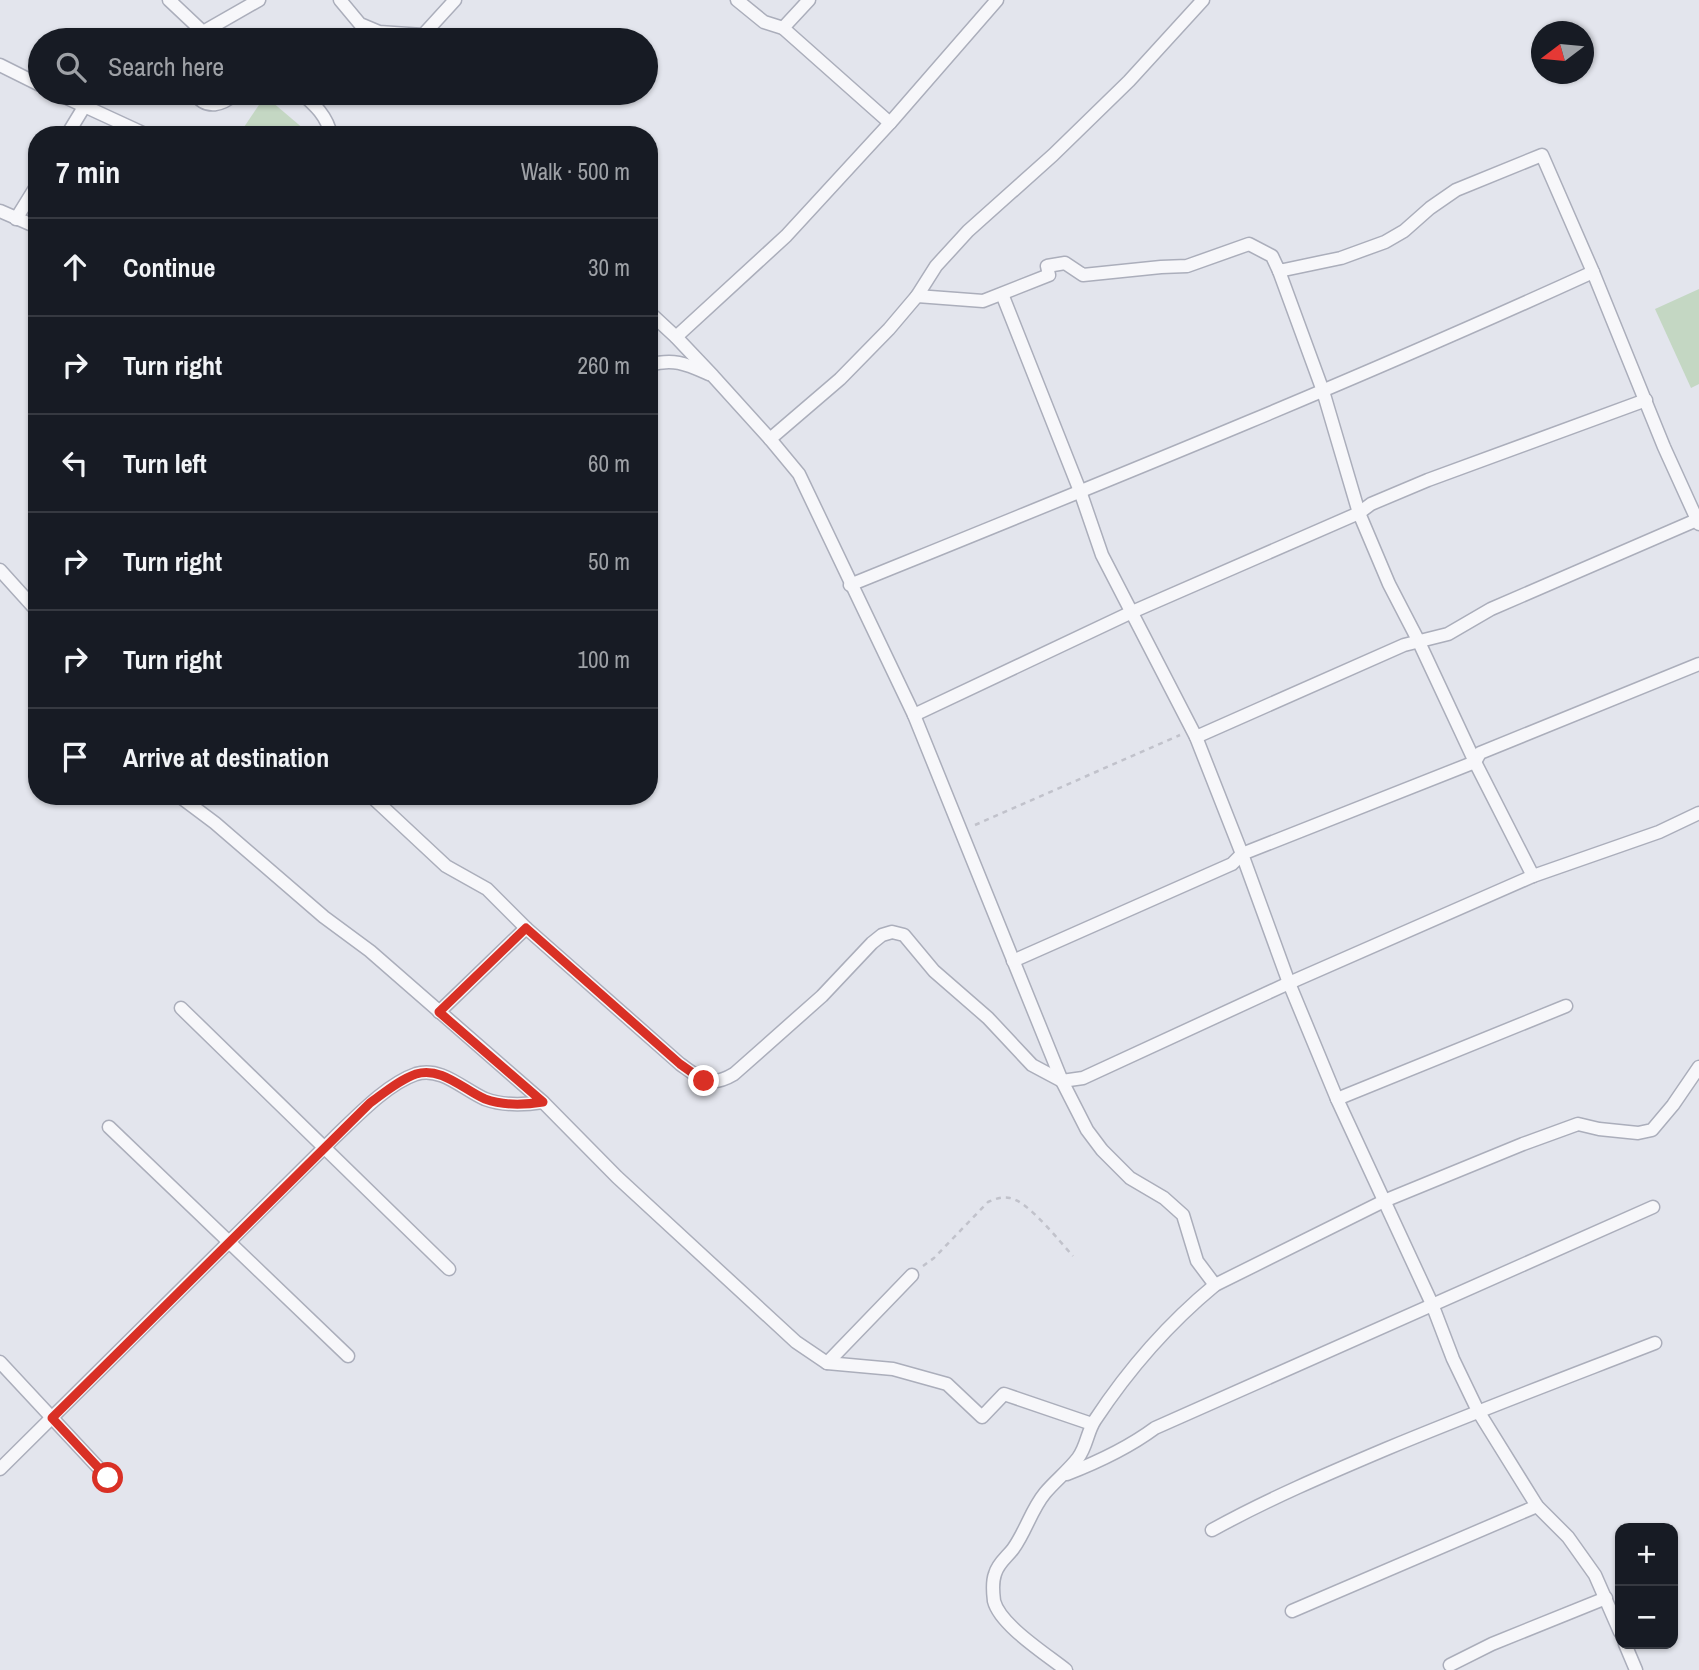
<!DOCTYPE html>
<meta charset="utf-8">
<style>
:root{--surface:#171b24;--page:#20242c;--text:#f1f3f6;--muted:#9ea1a6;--line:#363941}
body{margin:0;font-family:"Archivo Narrow",sans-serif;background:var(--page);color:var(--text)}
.controls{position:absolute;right:21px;bottom:21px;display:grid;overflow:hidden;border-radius:14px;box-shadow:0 2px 5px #0004}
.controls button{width:63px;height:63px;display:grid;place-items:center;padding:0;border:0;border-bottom:2px solid var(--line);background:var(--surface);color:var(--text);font:35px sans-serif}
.compass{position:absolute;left:1531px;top:21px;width:63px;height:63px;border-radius:50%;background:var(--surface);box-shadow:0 2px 5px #0004;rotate:254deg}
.stop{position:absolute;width:21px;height:21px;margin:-16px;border:5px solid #d93025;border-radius:50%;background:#fff}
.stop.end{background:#d93025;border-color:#fff;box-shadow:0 2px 7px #0008}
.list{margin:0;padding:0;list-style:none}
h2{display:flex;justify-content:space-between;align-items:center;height:91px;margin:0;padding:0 28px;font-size:30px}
h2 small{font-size:23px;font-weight:400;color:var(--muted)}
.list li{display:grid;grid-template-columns:46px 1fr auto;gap:21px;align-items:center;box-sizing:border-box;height:98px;padding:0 28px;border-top:2px solid var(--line)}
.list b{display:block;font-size:26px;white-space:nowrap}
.list em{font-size:23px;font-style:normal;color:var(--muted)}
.icon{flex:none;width:38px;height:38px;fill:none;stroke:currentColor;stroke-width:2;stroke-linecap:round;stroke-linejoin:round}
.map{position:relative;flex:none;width:1699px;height:1670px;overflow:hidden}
.search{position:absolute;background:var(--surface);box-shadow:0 2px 5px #0004;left:28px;top:28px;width:630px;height:77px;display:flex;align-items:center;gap:18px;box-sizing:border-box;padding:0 24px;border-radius:38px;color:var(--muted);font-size:26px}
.panel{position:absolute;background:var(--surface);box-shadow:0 2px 5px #0004;left:28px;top:126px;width:630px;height:679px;border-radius:28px}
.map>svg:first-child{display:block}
</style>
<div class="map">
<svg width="1699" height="1670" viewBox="0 0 1699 1670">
<rect width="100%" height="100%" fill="#e3e5ed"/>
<g fill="#c4d7c3">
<path d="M265,96L311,135H241L240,133Z"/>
<path d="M1699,289V384L1691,388L1655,309Z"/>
</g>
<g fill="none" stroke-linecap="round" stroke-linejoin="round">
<defs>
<g id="street">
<path d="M169,0L203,32L259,0"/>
<path d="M340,0L360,24L379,32L423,35L455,0"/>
<path d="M737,0L764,22L783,28L890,123"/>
<path d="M783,28L809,0"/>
<path d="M0,65L40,85"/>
<path d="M56,93L147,135"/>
<path d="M194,93C207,111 222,105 237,93"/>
<path d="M301,93C315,105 327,116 331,135"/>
<path d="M67,135L84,107"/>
<path d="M0,211L37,227"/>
<path d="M16,219L37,185"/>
<path d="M1279,271L1323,391L1359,513L1389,584L1418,640L1475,762L1533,876"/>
<path d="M1002,294L1080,491L1102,555L1196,737L1242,854L1289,983L1337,1099L1432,1304L1453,1359L1478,1411L1537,1506L1568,1537L1595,1575L1620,1632"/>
<path d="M917,296L983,301L1049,275L1047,266L1065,263L1083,275L1161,267L1187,266L1249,244L1272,256L1279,271L1341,258L1385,242L1404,231L1430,208L1456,190L1542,155L1593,272L1664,447L1699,524"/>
<path d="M649,312L676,337L713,376L770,439L799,474L914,715L1062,1081L1087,1130L1102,1150L1130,1178L1164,1198L1183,1215L1197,1261L1215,1285"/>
<path d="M676,337L786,236L890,123L997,0"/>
<path d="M649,365C674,358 686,364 709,374"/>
<path d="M770,439L840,379L889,329L917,296L936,266L968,231L1053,155L1129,81L1203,0"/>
<path d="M0,570L37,611"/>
<path d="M850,585C1099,484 1348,384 1593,272"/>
<path d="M914,715L1132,612L1359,513L1371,504L1428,480L1646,400"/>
<path d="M1196,737L1404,645L1448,634L1491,609L1699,519"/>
<path d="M179,796L215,823L324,917L370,951L543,1102L617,1177L796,1342L827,1363L893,1369L947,1384L982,1417L1004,1394L1092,1424"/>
<path d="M371,796L446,866L487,889L526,928L680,1064C700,1078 709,1089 734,1074L822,996L872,943L882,935L892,932L904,935L934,971L988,1018L1032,1065L1062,1081L1083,1078L1289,983L1533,876L1659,832L1699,813"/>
<path d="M1013,961L1232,864L1242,854L1475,762L1480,753L1699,664"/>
<path d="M181,1008L449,1269"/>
<path d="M439,1012L526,928"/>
<path d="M1337,1099L1566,1006"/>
<path d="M109,1127L348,1356"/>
<path d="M0,1362L108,1478"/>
<path d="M827,1363L912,1275"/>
<path d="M0,1469L335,1137C357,1116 387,1084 416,1074C441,1066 464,1090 485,1099C504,1106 524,1105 543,1102"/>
<path d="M1067,1474C1098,1462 1128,1448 1155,1428L1653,1207"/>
<path d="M1212,1530C1268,1499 1327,1474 1386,1449C1475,1412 1565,1378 1655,1343"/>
<path d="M1292,1611L1537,1506"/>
<path d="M1625,1644L1636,1670"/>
<path d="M1450,1665L1492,1644L1606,1598"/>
<path d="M1066,1670C1046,1654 1000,1625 994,1601C993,1593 992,1582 995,1574C998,1563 1007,1557 1013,1549C1026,1531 1031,1510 1045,1493C1055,1481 1068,1471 1078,1458C1087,1446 1087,1432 1095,1420C1128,1370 1169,1323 1215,1285L1384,1201L1523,1144L1578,1124L1599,1129L1638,1133L1652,1130L1673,1105L1699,1067"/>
</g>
</defs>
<use href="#street" stroke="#abaebb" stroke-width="15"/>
<g stroke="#c1c2cb" stroke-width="2.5" stroke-dasharray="5 5" stroke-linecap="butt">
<path d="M975,825L1180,735"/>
<path d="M923,1266L934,1258L988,1202C995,1199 1002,1196 1010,1198C1028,1201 1060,1242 1073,1256"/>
</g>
<use href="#street" stroke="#f7f7fa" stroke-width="12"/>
</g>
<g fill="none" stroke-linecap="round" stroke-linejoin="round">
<path stroke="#d93025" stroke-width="9" d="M108,1478L52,1418L370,1103C384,1093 399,1080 416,1074C441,1066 464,1090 485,1099C504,1106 524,1105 543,1102L439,1012L526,928L680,1064L704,1081"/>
</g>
</svg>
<div class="controls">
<button>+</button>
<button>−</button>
</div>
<svg class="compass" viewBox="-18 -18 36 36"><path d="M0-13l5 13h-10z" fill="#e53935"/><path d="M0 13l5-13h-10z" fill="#9ea1a6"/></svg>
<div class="stop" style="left:108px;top:1478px"></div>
<div class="stop end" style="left:704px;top:1081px"></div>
<div class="search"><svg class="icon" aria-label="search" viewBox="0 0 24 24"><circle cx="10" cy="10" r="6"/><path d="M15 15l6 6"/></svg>Search here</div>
<section class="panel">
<h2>7 min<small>Walk · 500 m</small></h2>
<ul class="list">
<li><svg class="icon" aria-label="ahead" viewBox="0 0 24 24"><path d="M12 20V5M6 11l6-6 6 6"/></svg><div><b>Continue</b></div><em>30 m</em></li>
<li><svg class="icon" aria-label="right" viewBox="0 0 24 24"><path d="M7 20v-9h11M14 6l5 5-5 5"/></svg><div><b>Turn right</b></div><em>260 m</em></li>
<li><svg class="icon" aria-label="left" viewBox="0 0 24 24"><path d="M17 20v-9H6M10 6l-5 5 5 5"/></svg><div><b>Turn left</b></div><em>60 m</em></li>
<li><svg class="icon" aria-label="right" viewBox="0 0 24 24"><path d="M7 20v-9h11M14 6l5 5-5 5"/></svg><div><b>Turn right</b></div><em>50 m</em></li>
<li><svg class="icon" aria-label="right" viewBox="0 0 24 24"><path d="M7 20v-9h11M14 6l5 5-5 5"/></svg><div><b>Turn right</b></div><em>100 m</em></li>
<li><svg class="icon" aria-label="arrive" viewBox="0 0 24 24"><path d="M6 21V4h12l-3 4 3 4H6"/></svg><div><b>Arrive at destination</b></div></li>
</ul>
</section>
</div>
